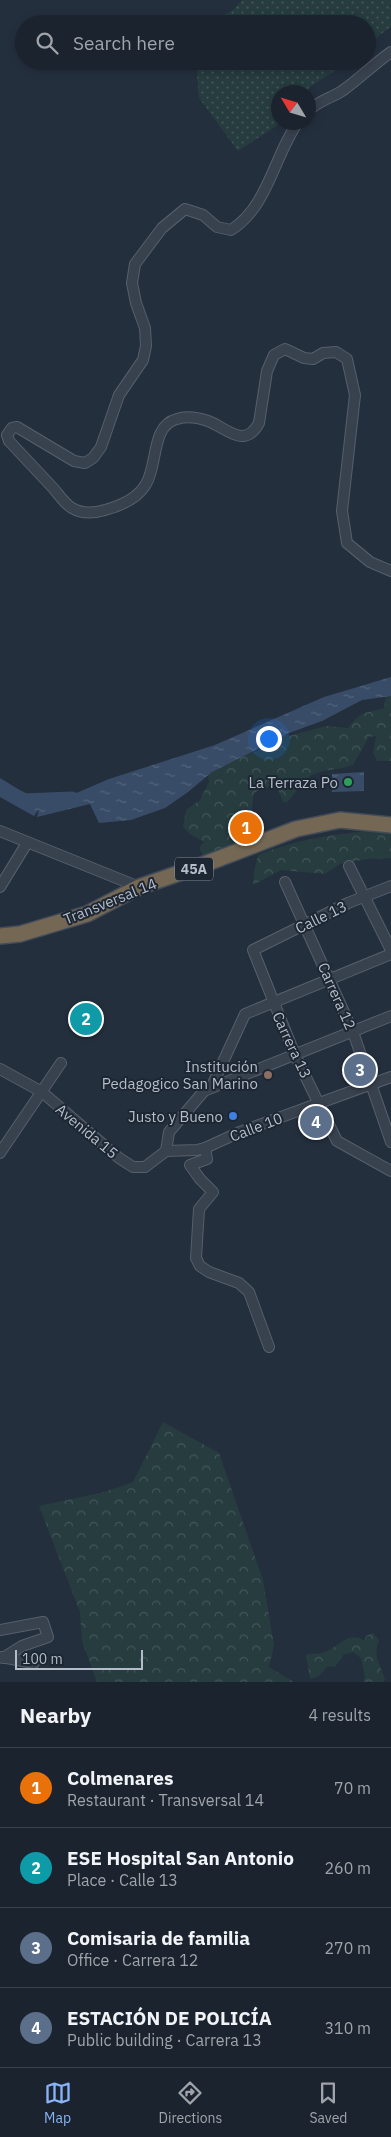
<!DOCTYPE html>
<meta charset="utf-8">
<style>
:root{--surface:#1b232e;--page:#242b36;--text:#f1f3f6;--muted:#a0a4aa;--line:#39404a;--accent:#8ab4f8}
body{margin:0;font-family:"IBM Plex Sans",sans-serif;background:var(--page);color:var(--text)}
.compass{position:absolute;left:271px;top:85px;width:45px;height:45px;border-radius:50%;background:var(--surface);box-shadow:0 2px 8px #0003;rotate:308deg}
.scale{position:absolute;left:15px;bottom:12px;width:128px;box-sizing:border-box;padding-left:5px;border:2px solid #b4bcc9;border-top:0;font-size:14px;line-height:18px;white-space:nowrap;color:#b4bcc9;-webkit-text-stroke:4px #1d2633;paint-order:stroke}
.you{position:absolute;left:268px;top:738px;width:18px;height:18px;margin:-12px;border:4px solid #fff;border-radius:50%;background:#1a73e8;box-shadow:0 0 0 8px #1a73e833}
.badge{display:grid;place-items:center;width:32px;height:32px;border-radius:50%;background:var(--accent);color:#fff;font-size:16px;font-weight:700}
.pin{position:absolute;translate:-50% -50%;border:2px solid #fff;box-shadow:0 1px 5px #0006}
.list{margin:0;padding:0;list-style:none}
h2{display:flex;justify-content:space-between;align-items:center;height:65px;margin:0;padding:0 20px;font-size:21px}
h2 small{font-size:16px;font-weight:400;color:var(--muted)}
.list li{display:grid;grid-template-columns:32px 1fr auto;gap:15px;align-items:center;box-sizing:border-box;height:80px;padding:0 20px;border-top:1px solid var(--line)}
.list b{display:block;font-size:19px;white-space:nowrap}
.list p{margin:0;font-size:16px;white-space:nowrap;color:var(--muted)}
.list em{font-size:16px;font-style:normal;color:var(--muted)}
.icon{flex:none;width:28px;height:28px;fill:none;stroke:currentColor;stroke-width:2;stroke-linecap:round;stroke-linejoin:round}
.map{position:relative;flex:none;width:391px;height:1682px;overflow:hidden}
.search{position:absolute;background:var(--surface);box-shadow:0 2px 8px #0003;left:15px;right:15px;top:15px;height:55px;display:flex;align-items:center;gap:12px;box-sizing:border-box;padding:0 18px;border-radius:28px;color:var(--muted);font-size:19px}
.sheet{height:385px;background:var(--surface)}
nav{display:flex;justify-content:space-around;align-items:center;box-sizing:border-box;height:70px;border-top:1px solid var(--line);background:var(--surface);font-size:14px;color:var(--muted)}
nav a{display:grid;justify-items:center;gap:2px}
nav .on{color:var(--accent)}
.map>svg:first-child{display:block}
</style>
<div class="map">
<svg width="391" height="1682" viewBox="0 0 391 1682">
<defs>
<pattern id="grass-dots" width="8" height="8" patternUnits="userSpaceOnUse" patternTransform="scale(1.25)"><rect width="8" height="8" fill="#263c3f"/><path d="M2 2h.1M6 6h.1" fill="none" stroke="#435659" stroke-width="1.8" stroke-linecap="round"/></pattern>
<pattern id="forest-crowns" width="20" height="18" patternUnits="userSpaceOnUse" patternTransform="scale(1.25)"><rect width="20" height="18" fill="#263c3f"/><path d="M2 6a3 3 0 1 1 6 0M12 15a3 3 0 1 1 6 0" fill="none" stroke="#435659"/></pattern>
<pattern id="water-ripples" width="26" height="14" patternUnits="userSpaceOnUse" patternTransform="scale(1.25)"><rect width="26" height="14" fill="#394c67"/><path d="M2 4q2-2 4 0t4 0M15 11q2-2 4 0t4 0" fill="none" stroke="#53647b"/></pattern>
</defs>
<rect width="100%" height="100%" fill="#242f3e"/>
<g fill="url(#grass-dots)">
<path d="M242,0H391V27L367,44V24H208L233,10Z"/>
<path d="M196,61H350L311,86L306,92H278V122L281,123L238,151L199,98Z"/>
</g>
<g fill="url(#forest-crowns)">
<path d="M391,691V761H377L373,753L376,736L369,737L353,765C341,770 317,769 308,778C299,785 295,795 287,802H283L278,789C269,785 261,789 254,793C252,800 253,808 251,814C247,826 233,823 236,845L226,846L218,855L207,861L199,848L204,842L190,834L183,827L186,810L200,800L209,782L208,775L215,767L252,752L258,751L268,744L267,736L282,731L289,736L326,726L348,728C364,708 363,715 384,708L386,696Z"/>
<path d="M369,831L391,834V858L367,859L340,864L325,874L281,870L253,885L254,872L258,855C296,840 328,835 369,831Z"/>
<path d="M163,1422L219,1453L263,1580L274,1645L269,1667L294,1682H97L82,1641L80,1612L39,1506L104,1492L133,1482Z"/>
<path d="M373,1633L379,1640C372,1658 381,1664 385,1680L383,1682H363L365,1677L361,1658L353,1652L343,1655L335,1667L328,1666L319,1676L310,1679L306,1655C312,1653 317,1654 322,1653C336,1650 349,1629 364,1641L366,1636Z"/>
</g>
<g fill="url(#water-ripples)">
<path d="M391,677V696L362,700L322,721L289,733L212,772L188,792L165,808L131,820L99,823L90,804L37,817L39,809L34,816L0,797V778L15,788L43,801L65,798L109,779L215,745L324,697Z"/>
<path d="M364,772V791L332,792V774Z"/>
</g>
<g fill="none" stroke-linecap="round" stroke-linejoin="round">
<path stroke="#394c67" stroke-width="15" d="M0,787L23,801L72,799"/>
<defs>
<g id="minor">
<path d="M308,111C318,101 331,98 342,91C359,79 374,64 391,52"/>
<path d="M298,122C274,156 268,207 231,230L217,227L203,215L185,209L162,228L135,264L132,283L136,303L145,328L146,346L143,360L119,395L101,447L93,458L85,463L74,461L17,427L12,428L7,435L9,441C24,457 39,473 54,489C59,495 65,504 72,508C82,514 95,513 105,510C120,506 138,498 146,484C158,465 151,425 177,419C186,416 199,418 208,421C227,428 244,450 259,423L267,371L274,355L285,349L304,358L313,359L323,353L336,352L347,359L355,395L342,511L347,543L370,562L391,571"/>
<path d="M0,831L139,887"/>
<path d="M349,866L391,950"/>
<path d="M285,882L353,1032L391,1142"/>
<path d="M391,886L348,903L253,950L295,1055L337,1141L391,1171"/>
<path d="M0,887L27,843"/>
<path d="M0,1069L42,1092L119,1158L133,1167H145L166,1151"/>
<path d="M211,1088L245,1014L391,954"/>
<path d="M205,1148L207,1159L190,1165L200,1179L213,1192L199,1209L196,1258L200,1266L209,1272L239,1283L249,1292L269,1347"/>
<path d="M166,1151L169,1132L204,1091L391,1016"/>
<path d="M166,1151L197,1150L205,1148L240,1132L391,1077"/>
<path d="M0,1153L61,1063"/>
<path d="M0,1630L43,1622L48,1637L22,1646L3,1658"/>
<path d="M1,1657L34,1663"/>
</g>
<path id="highway" d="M0,936L20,934L87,914L139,887L197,867L296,829L340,820L391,825"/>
</defs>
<use href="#minor" stroke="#565f6c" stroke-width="12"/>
<use href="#highway" stroke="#434c59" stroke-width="18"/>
<use href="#minor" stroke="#38414e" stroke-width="10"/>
<use href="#highway" stroke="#746855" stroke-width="15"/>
</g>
<circle fill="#2e9e5b" stroke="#1d2633" stroke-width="2" cx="348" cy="782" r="5"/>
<circle fill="#8d6e63" stroke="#1d2633" stroke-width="2" cx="268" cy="1075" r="5"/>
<circle fill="#3f7fe0" stroke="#1d2633" stroke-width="2" cx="233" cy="1116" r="5"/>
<g text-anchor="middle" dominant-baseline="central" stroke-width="4" stroke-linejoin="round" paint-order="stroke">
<rect fill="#1d2633" stroke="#878f9c" stroke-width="1" x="175" y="857.5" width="38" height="23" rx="4"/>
<g font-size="14" font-weight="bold" fill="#b4bcc9">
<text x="194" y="869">45A</text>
</g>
<g font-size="15" fill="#b4bcc9" stroke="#1d2633" text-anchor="end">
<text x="338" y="782">La Terraza Po</text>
<text x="258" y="1066">Institución<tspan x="258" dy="17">Pedagogico San Marino</tspan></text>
<text x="223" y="1116">Justo y Bueno</text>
</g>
<g font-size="15" fill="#b4bcc9" stroke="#1d2633">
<text transform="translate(110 901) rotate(-22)">Transversal 14</text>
<text transform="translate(321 917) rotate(-26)">Calle 13</text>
<text transform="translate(337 996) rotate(66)">Carrera 12</text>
<text transform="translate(292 1045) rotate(65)">Carrera 13</text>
<text transform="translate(256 1127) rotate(-21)">Calle 10</text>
<text transform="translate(87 1131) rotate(40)">Avenida 15</text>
</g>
</g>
</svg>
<svg class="compass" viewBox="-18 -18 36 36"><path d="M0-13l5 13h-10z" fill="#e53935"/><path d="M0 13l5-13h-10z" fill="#a0a4aa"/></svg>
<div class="scale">100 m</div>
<div class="you"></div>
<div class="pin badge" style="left:246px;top:828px;background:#e8710a">1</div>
<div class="pin badge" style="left:86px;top:1019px;background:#0f9aa8">2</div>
<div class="pin badge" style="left:360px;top:1070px;background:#5c6f8a">3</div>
<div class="pin badge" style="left:316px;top:1122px;background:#5c6f8a">4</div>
<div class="search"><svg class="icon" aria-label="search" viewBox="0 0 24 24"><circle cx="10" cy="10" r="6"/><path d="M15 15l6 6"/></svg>Search here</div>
</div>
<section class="sheet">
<h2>Nearby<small>4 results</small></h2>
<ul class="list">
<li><span class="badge" style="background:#e8710a">1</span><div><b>Colmenares</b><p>Restaurant · Transversal 14</p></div><em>70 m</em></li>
<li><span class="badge" style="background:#0f9aa8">2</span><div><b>ESE Hospital San Antonio</b><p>Place · Calle 13</p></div><em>260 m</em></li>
<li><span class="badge" style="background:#5c6f8a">3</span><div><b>Comisaria de familia</b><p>Office · Carrera 12</p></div><em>270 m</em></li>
<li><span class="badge" style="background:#5c6f8a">4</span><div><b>ESTACIÓN DE POLICÍA</b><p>Public building · Carrera 13</p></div><em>310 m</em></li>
</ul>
</section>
<nav>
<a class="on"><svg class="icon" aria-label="map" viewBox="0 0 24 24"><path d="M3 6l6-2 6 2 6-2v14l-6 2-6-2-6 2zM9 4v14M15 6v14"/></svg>Map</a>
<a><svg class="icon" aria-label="directions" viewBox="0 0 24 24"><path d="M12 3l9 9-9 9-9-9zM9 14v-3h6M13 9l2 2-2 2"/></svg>Directions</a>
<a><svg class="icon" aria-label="saved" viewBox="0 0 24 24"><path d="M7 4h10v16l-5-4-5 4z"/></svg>Saved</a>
</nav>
